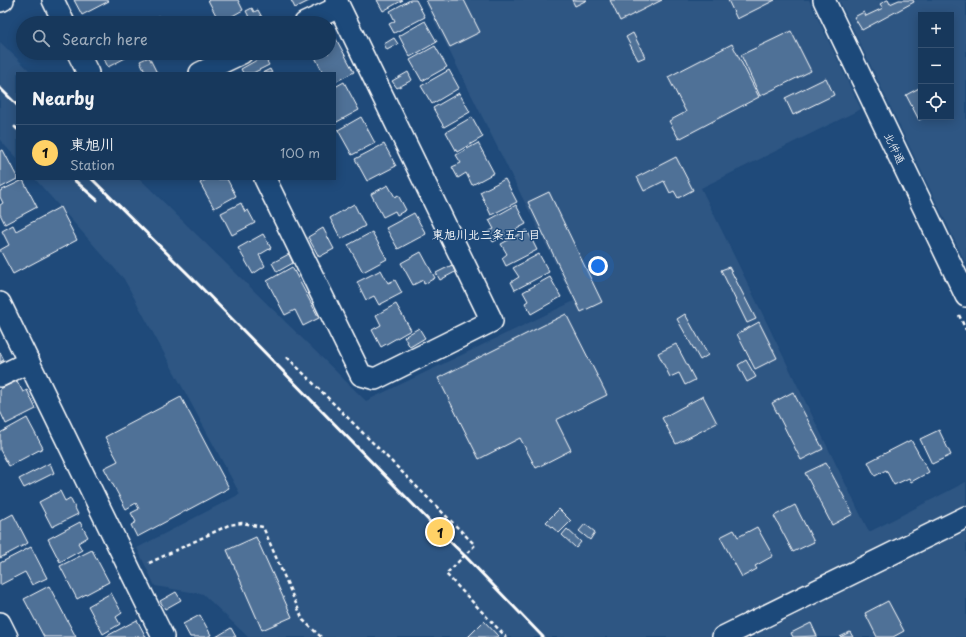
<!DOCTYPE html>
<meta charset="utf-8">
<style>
:root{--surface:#17385c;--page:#244365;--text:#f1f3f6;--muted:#9eacbb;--line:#365272;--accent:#ffd166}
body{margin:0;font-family:"Playpen Sans","Klee One",sans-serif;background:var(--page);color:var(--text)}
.controls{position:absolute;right:12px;top:12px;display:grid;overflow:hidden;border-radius:0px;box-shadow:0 2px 10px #0003}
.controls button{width:36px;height:36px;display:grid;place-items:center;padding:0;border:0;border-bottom:1px solid var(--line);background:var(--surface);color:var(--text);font:20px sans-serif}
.you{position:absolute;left:598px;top:266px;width:14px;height:14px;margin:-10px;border:3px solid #fff;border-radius:50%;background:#1a73e8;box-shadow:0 0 0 6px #1a73e833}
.badge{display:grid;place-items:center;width:26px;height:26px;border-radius:50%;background:var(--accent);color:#111;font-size:13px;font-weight:700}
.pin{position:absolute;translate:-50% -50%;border:2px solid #fff;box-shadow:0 1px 4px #0006}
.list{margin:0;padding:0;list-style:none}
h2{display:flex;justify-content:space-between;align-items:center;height:52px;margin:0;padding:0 16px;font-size:17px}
h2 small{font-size:13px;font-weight:400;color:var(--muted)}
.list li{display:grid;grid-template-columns:26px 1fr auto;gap:12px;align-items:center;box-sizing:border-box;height:56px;padding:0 16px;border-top:1px solid var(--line)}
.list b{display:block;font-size:15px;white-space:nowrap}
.list p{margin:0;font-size:13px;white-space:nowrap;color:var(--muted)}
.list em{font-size:13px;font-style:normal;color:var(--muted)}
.icon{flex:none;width:22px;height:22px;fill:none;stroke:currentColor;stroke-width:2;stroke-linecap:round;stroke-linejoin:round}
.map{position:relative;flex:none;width:966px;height:637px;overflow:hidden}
.search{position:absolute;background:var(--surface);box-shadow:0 2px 10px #0003;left:16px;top:16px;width:320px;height:44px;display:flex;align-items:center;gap:10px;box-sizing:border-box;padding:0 14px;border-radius:22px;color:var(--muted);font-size:15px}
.panel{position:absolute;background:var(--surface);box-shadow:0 2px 10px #0003;left:16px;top:72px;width:320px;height:108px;border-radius:0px}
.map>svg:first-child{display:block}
</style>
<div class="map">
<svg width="966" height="637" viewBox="0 0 966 637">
<rect width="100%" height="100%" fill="#1f4a7a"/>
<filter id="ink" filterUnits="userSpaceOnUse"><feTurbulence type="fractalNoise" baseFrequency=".025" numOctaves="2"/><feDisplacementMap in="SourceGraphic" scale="8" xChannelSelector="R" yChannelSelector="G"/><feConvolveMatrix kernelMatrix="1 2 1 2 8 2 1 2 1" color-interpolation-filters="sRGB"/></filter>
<g filter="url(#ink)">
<g fill="#2e5683" fill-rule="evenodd">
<path d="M424,0H809L861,109L701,188L869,532L966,482V637H248L203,594L155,586L137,548L240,494L124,279L35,179H140L366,401L574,301Z"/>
<path d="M839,0H966V264ZM921,15H951V117H921Z"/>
<path d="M0,42L32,73H17V159L0,140Z"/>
</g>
<g fill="#507197" stroke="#fff">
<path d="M74,0H108L109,1L82,15Z"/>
<path d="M208,0H238L243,10L220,23Z"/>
<path d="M291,0H311L295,8Z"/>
<path d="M377,0H403L383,11Z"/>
<path d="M410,0H416L425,17L394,33L389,24L395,21L390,11Z"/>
<path d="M426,0H464L480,32L450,47Z"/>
<path d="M572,0H587L575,6Z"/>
<path d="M610,0H662L620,21Z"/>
<path d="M728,0H775L737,19Z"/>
<path d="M887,0H888L890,4L899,0H913L914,2L862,30L854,17L864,12L866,16L883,8L880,4Z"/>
<path d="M252,8L254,12L258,10L265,23H252L246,11Z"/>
<path d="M159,16L162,23H145Z"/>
<path d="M245,17L249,23H237L236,22Z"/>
<path d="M425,21L437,42L410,57L399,36Z"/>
<path d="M791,31L811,71L760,96L741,55Z"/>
<path d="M633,33L645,57L638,60L626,37Z"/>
<path d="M335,37L354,72L335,82V73H323L313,53H329V40Z"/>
<path d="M394,38L398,44L387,50L384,44Z"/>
<path d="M732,44L759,97L679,139L669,121L686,112L668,77Z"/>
<path d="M435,46L447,67L422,81L410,60Z"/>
<path d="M101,53H135L108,67Z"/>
<path d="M264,56L269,65L253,73H243L241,69Z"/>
<path d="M149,57L157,73H146L140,61Z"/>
<path d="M270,69L272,73H262Z"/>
<path d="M449,70L459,88L432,104L421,86Z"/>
<path d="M408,72L412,80L397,88L392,81Z"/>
<path d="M826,78L834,95L793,115L785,98Z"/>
<path d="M344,82L359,110L335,123V87Z"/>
<path d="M921,87V117H925L919,120L906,95Z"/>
<path d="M459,93L470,112L444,127L433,108Z"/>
<path d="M361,117L375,143L352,155L338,130Z"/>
<path d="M472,117L483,137L457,152L446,132Z"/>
<path d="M478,143L494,173L472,185L466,173L458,178L452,167L461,163L456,155Z"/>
<path d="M384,144L396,166L367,181L355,159Z"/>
<path d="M3,150L17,177V179L0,188V151Z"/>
<path d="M676,157L693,190L678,198L674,191L670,193L664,181L644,191L637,177Z"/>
<path d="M207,179H227L236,196L214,208L200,183Z"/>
<path d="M505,179L517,202L491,215L480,192Z"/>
<path d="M23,180L37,207L5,224L0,214V205L3,203L0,197V191Z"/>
<path d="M388,185L395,197L398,195L406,210L397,215L395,211L383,217L371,194Z"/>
<path d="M549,192L602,302L581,312L528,202Z"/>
<path d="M241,203L245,212L248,210L255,223L232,235L221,213Z"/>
<path d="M354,204L365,226L341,239L330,218Z"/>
<path d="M516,205L526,224L493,242L488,232L494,229L489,220Z"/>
<path d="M60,207L77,240L13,274L0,250L9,245L2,231L13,225L16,231Z"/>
<path d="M414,213L426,234L398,249L386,228Z"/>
<path d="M323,228L334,249L319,257L308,237Z"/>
<path d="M527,230L537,250L506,266L502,258L507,254L501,244Z"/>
<path d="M372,232L387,259L363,272L348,245Z"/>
<path d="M263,234L271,248L259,255L265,266L253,274L238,248Z"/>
<path d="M421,252L435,278L424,284L423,280L413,285L401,263Z"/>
<path d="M289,254L293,263L277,272L272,263Z"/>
<path d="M539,254L549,272L515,290L511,282L519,277L513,268Z"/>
<path d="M452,265L455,272L440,280L436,273Z"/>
<path d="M292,267L319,318L303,326L295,310L285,315L267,281Z"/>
<path d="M729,267L756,319L747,323L721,270Z"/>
<path d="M381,270L388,283L395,280L402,293L379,305L374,296L366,300L357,282Z"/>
<path d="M550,277L561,297L531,314L525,303L528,301L523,292Z"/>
<path d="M396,304L411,330L381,347L372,330L381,325L376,315Z"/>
<path d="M566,314L607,395L556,420L571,450L536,468L520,438L479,459L438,378Z"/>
<path d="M685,314L708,355L700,360L677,319Z"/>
<path d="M759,322L777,358L755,369L737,334Z"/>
<path d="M419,328L425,338L410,347L404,337Z"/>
<path d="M676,344L695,380L685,385L679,373L670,377L658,353Z"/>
<path d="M0,352L4,360L0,362Z"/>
<path d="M746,360L756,377L747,382L738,365Z"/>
<path d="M17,381L23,392L27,390L36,409L6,424L0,411V389Z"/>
<path d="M793,392L823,449L801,460L772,403Z"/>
<path d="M703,396L717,423L676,444L662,418Z"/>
<path d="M181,397L229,488L137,537L131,525L136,522L131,513L139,509L136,503L126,509L104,468L118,461L105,437Z"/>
<path d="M27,418L43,448L9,466L0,450V433Z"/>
<path d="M939,430L951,455L932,464L920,439Z"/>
<path d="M911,440L929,472L911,482L909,478L894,485L886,470L875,476L868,462Z"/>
<path d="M50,463L54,473L24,488L19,479Z"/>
<path d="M826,463L853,514L832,525L805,473Z"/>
<path d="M60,491L65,501L70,498L78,514L52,527L39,502Z"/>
<path d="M795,505L814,542L793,552L774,516Z"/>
<path d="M559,509L571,521L559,533L546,522Z"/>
<path d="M13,514L28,543L0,558V521Z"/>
<path d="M80,522L88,537L78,543L82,550L60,562L48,539Z"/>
<path d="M585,524L595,532L590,540L579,531Z"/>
<path d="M757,527L773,556L755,566L757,569L742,577L720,537L734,530L738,537Z"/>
<path d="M567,529L581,542L576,548L562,535Z"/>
<path d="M256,537L292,617L262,630L227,550Z"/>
<path d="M31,547L47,578L32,585L25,572L0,585V563Z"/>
<path d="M92,550L109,582L77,599L60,566Z"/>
<path d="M49,586L76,637H44L24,599Z"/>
<path d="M176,592L181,600L165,609L160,601Z"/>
<path d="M111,593L122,613L116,617L120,624L103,634L88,606Z"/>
<path d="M888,601L904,631L893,637H877L865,613Z"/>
<path d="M200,615L211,635L207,637H190L183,624Z"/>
<path d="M137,620L146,637H105Z"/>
<path d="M484,621L499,637H468Z"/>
<path d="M811,623L817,636L793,637L791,633Z"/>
<path d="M231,628L236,637H216Z"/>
<path d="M850,632L853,637H840Z"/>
</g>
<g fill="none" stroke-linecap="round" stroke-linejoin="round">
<defs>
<g id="minor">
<path d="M53,0L64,23"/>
<path d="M824,0L966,296"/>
<path d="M0,1L3,0"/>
<path d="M305,23L339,7"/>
<path d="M78,53L88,73"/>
<path d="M200,73L242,53"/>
<path d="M265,179L361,375L375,379L492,321L336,0"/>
<path d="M0,303L131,572L163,637"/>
<path d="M0,376L29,362"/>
<path d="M0,623L7,637"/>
<path d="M723,637L966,517"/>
</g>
</defs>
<use href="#minor" stroke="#fff" stroke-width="24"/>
<g stroke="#fff" stroke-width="2.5" stroke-dasharray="4 3" stroke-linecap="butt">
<path d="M959,315L966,330"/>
<path d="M287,357L475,545L446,574L506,637"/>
<path d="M149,563L229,525L242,523L263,527L303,620L321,637"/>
</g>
<use href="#minor" stroke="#1f4a7a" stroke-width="21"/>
<g stroke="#fff" stroke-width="3">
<path d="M0,88L17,105"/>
<path d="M15,127L17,129"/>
<path d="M73,179L97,200"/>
<path d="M92,179L191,277L440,532L465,556L543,637"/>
</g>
</g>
</g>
<g text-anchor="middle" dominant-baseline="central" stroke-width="3" stroke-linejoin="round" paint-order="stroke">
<g font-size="11" fill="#fff" stroke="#1f4a7a">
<text transform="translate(895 148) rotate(64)">北仲通</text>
</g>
<g font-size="12" font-weight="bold" fill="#fff" stroke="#1f4a7a">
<text x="486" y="234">東旭川北三条五丁目</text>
</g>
</g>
</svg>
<div class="controls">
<button>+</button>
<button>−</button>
<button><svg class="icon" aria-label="locate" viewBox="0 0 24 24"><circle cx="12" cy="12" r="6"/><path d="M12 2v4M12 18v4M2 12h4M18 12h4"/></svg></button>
</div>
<div class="you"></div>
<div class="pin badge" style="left:440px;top:532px">1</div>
<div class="search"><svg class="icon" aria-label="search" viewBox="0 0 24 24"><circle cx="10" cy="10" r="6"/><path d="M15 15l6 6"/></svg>Search here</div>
<section class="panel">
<h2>Nearby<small></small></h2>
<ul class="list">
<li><span class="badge">1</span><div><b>東旭川</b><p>Station</p></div><em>100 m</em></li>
</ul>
</section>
</div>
